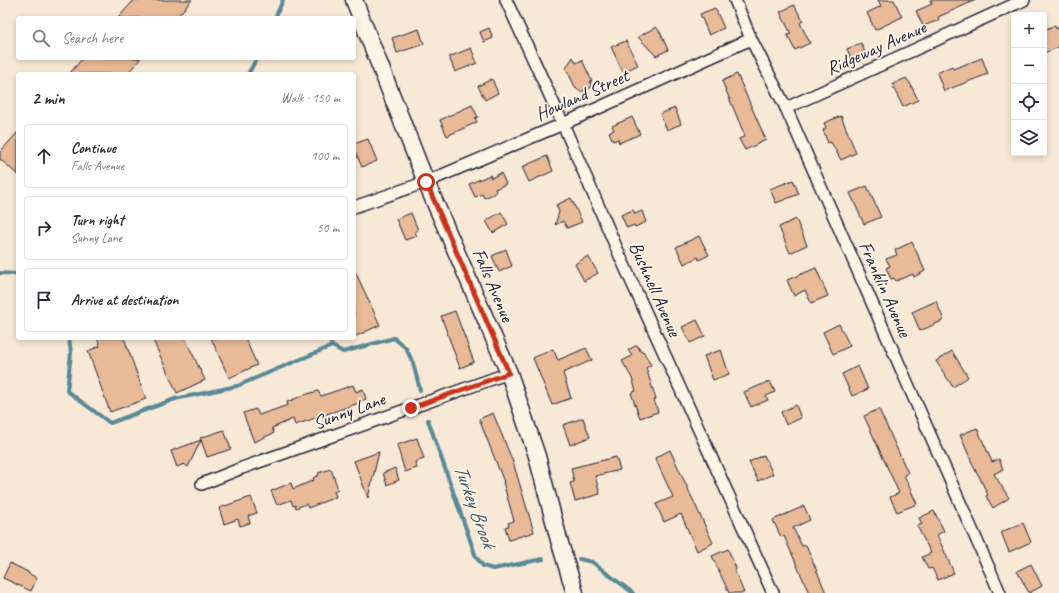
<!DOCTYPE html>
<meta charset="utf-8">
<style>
:root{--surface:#fff;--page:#f7f7f7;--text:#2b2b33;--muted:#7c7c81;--line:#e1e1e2}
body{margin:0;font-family:Caveat,sans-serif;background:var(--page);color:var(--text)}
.controls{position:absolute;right:12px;top:12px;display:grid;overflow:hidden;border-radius:4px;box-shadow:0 2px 6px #0003}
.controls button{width:36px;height:36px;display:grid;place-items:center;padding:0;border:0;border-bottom:1px solid var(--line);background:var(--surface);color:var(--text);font:20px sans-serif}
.stop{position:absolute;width:12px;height:12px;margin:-9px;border:3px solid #c8321e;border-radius:50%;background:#fff}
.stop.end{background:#c8321e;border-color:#fff;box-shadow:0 1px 4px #0008}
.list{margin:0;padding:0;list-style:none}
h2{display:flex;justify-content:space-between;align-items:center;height:52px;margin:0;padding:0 16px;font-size:17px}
h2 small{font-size:13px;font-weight:400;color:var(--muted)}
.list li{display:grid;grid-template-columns:26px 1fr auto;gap:12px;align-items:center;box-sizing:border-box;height:64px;margin:0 8px 8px;padding:0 8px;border:1px solid var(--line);border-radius:4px}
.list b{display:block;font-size:15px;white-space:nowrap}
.list p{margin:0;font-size:13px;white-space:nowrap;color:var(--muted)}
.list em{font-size:13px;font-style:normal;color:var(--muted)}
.icon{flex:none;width:22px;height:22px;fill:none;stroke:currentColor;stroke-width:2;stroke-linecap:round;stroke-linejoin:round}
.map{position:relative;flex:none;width:1059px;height:593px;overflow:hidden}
.search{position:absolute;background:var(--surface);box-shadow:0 2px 6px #0003;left:16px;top:16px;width:340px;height:44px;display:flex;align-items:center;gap:10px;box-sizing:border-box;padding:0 14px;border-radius:4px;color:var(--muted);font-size:15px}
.panel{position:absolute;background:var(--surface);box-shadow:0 2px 6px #0003;left:16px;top:72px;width:340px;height:268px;border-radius:4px}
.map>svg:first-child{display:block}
</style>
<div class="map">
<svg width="1059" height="593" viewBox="0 0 1059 593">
<rect width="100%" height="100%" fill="#f8e9d6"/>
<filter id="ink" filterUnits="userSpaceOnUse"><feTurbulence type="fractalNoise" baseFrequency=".025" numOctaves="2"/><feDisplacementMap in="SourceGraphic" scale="8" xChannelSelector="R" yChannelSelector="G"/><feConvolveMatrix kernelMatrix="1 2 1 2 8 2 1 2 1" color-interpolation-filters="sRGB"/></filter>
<g filter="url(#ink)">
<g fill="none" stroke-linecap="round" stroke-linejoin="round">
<g stroke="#598997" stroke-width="4">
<path d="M275,18L283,0"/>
<path d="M248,74L257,58"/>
<path d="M0,273L18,274"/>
<path d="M69,338L71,353L67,391L110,423L175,399L237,386L332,346"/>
<path d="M329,338L332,346L343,352L394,338L406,348L413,363L420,390"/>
<path d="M428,420L476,557L483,566L493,569L543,559"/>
<path d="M579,559L592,562L633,593"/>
</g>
</g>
<g fill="#e8ba98" stroke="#22223b">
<path d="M134,0H192L176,18H118Z"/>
<path d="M878,0H894L902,17L875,30L867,13L881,6Z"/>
<path d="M930,0H976L938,17L939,20L923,26L916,11L932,4Z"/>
<path d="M794,5L803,21L800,23L810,43L795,50L787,35L791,34L780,12Z"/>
<path d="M715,8L724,28L709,35L700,14Z"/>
<path d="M1055,25L1056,29L1059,27V47L1044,53V30Z"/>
<path d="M656,27L660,32L668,50L656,56L638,37Z"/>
<path d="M489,28L493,38L484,42L480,32Z"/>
<path d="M419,29L424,44L397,53L392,38Z"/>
<path d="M626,41L638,65L623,72L611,47Z"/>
<path d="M861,43L867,57L853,63L847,49Z"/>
<path d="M471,48L477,63L455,72L449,57Z"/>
<path d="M573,57L576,63L582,60L592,81L590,82L592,87L580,92L577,88L576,89L566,68Z"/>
<path d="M83,58H141L127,74H69Z"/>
<path d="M982,58L988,74L944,91L937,73L952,66L953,69Z"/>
<path d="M737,74L766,140L745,150L739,139L745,136L722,81Z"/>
<path d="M906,78L910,83L918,100L903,107L894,89L893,84Z"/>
<path d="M492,79L498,93L485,100L478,86Z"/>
<path d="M472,105L478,117L475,118L477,122L447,136L440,120Z"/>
<path d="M675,108L681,124L667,130L660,114Z"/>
<path d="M841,116L856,153L841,160L831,142L828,143L823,130L826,128L824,123Z"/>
<path d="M632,117L640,134L619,143L618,139L613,141L609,132L614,130L612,126Z"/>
<path d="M18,132V175L0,159V152Z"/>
<path d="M368,139L377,161L362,167L354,149V144Z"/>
<path d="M547,156L553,171L529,182L522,167Z"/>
<path d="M501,173L506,184L495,189L496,193L484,198L482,194L475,197L469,184L490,175L491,178Z"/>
<path d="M793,180L799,194L776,203L770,189Z"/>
<path d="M867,186L881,217L864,224L850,193Z"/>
<path d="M571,198L582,222L567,228L563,221L555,225L559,212L556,205Z"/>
<path d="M633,210L635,214L642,211L646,222L635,227L634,225L627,228L621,215Z"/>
<path d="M501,212L508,224L493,233L486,221Z"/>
<path d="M411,213L418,230L415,232L417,236L405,240L396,219Z"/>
<path d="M796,219L807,245L790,253L779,227Z"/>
<path d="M699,236L709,255L699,260L698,257L684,264L676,247Z"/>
<path d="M912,242L925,271L914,277L913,274L896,281L894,278L891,279L886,268L890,266L886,259L897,255L895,250Z"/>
<path d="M506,249L512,266L499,272L492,256Z"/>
<path d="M588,256L598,273L584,281L575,264Z"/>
<path d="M816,268L828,296L811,303L805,290L794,296L787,280Z"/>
<path d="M354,269L380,325L354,337Z"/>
<path d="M936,301L944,320L920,331L912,312Z"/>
<path d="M455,311L474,362L460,368L441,316Z"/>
<path d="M697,320L705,336L690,343L682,327Z"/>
<path d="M839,324L850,346L833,354L823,332Z"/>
<path d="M97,338H124L146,399L110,412L88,351L100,346Z"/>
<path d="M152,338H185L205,380L177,393Z"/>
<path d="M211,338H245L257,365L229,378Z"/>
<path d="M637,345L641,352L643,351L651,365L646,368L656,399L654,400L658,412L640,418L631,393L636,391L632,378L622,361L632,356L628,350Z"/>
<path d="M586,348L592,360L563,373L571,398L552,405L533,358L553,349L558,360Z"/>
<path d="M721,350L729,374L713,380L704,356Z"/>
<path d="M952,351L968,377L953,387L936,361Z"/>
<path d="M858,366L868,389L852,396L842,374Z"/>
<path d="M770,381L775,392L766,396L768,400L751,407L744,392Z"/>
<path d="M353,385L356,392L363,389L366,399L359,402V403L295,425L293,419L272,428L274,433L254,442L243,413L256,409L259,415L288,405L287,402L304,395L318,391L321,396Z"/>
<path d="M796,405L801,418L786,425L781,412Z"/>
<path d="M879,409L908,473L904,475L917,504L897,512L890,497L899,493L864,416Z"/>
<path d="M493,413L513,462L534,532L509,540L505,527L509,526L508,523L514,521L503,482H504L479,419Z"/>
<path d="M583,418L590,437L570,445L563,425Z"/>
<path d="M977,428L992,462L999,459L1003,469L994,474L1009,498L993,508L986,496L988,495L978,474H977L960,435Z"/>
<path d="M224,430L231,449L207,457L201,440L188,467L184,464L177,467L171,451L201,440L200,438Z"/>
<path d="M417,438L424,459L415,462L417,468L405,472L397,445Z"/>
<path d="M670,450L713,543L697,551L681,514L664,522L656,504L673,497L655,458Z"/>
<path d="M379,452L368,498L354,461Z"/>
<path d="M764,455L773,474L758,481L749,462Z"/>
<path d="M616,457L620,470L595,476L600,494L575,501L570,483L574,482L571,468Z"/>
<path d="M395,468L399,480L387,485L383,473Z"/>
<path d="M331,469L338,489L334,491L336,497L308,508L306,504L296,508L295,505L293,506L291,500L277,505L271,491L291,483L293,489L314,480L313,478L319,475L318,473Z"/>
<path d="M251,497L257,513L248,516L250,523L240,526L238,519L224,524L219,508Z"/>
<path d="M804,506L810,520L793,528L802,546L806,545L826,593H809L784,536L781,537L773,520Z"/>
<path d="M934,511L944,531L937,535L954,573L938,580L932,568L928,569L922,557L931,553L917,526L922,524L919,518Z"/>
<path d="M1023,523L1031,542L1009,552L1001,532Z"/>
<path d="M728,549L736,568L735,571L744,593H729L712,556Z"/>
<path d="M10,563L28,572V573L37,578L31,591L3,578Z"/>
<path d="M1031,564L1042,586L1029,593L1017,571Z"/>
</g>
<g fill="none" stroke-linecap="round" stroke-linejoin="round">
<defs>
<g id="street">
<path d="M506,0L563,124L620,256L773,593"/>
<path d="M735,0L751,39L786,108L1000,593"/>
<path d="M786,108L1024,0"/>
<path d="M354,207L426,182L563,124L751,39"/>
<path d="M202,484L242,468L509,373"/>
</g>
<path id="secondary" d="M354,0L426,182L509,373L537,456L559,540L575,593"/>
</defs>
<use href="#street" stroke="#22223b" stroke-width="14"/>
<use href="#secondary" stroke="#22223b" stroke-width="19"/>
<use href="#street" stroke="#fcf5e5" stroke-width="11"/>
<use href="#secondary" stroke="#fcf5e5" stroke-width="16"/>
</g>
</g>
<g fill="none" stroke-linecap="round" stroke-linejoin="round" filter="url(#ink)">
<path stroke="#c8321e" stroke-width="5" d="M411,408L509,373L426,182"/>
</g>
<g text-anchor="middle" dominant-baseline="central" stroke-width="3.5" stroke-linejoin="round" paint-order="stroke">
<g font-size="19" fill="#22223b" stroke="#fcf5e5">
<text transform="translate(876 48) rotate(-24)">Ridgeway Avenue</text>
<text transform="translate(582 95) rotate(-24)">Howland Street</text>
<text transform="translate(493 285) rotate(67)">Falls Avenue</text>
<text transform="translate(655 289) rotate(66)">Bushnell Avenue</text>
<text transform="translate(885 289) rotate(66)">Franklin Avenue</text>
<text transform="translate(349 411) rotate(-20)">Sunny Lane</text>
</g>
<g font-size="20" font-style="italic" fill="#3d5669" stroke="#fcf5e5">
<text transform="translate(475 506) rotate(70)">Turkey Brook</text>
</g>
</g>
</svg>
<div class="controls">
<button>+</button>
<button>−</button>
<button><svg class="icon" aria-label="locate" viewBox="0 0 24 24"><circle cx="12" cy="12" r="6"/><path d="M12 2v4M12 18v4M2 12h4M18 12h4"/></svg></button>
<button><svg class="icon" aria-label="layers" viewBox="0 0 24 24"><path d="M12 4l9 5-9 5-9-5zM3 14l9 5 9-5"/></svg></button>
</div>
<div class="stop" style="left:426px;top:182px"></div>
<div class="stop end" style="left:411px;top:408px"></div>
<div class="search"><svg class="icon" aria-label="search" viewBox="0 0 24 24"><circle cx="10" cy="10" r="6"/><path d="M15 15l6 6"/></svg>Search here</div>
<section class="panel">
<h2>2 min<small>Walk · 150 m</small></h2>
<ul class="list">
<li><svg class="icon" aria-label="ahead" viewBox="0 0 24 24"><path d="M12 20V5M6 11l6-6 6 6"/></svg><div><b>Continue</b><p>Falls Avenue</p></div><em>100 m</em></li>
<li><svg class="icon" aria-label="right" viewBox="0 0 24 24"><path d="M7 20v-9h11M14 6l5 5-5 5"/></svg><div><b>Turn right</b><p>Sunny Lane</p></div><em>50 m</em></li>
<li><svg class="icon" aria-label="arrive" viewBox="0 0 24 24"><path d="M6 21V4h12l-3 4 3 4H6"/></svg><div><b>Arrive at destination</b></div></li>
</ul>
</section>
</div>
